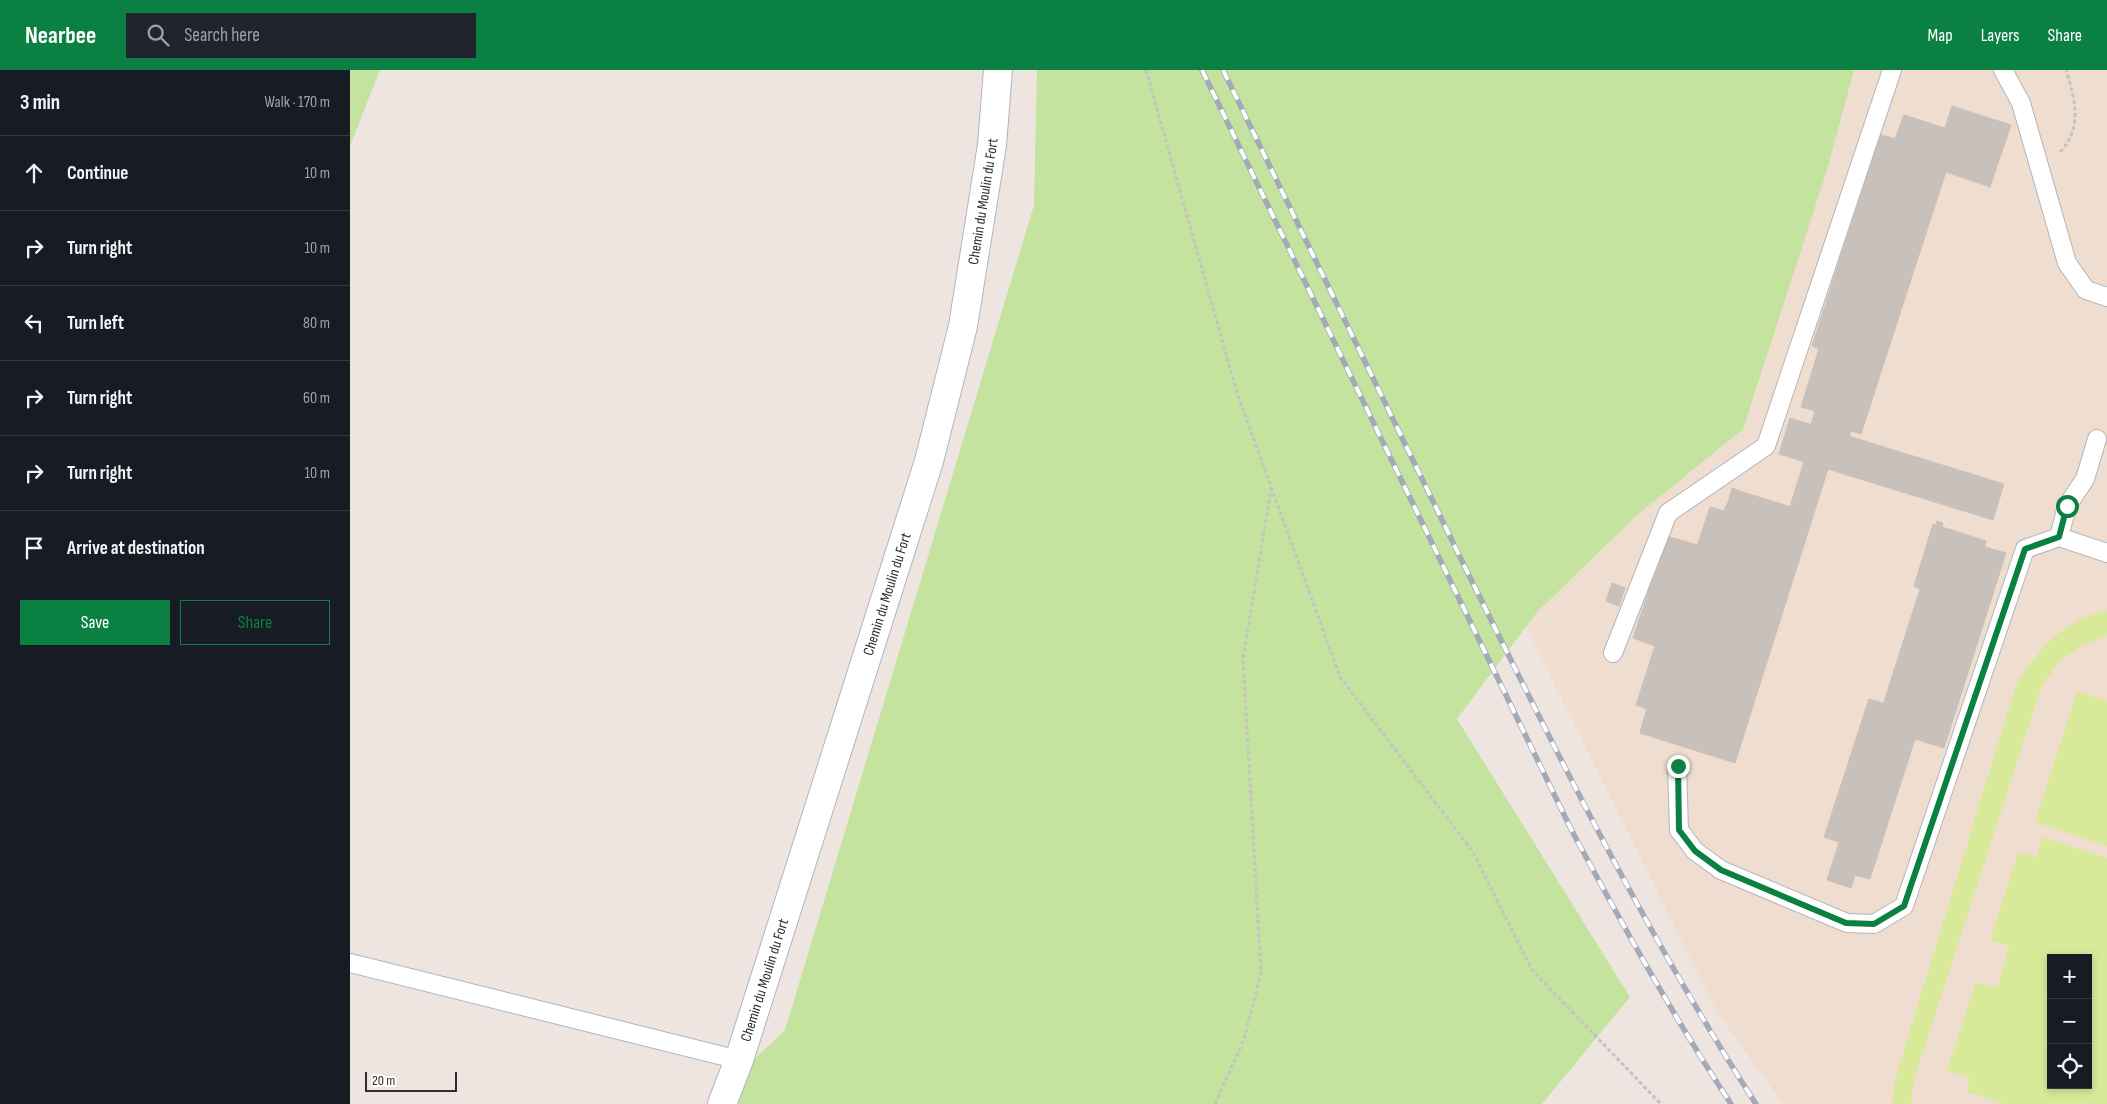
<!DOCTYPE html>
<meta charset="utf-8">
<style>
:root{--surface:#171b24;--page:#20242c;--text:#f1f3f6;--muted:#9ea1a6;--line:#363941;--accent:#0b8043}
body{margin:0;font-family:"Sofia Sans Condensed",sans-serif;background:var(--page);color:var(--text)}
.controls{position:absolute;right:15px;bottom:15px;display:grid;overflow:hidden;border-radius:0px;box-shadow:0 2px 8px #0003}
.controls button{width:45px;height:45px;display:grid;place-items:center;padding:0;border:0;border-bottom:1px solid var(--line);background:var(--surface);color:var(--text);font:25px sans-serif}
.scale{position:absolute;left:15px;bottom:12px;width:92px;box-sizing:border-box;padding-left:5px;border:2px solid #2d2d2d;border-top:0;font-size:14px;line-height:18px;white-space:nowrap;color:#2d2d2d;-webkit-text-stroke:4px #fff;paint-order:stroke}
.stop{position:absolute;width:15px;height:15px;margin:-11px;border:4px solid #0b8043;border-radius:50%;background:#fff}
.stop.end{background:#0b8043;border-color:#fff;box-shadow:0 1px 5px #0008}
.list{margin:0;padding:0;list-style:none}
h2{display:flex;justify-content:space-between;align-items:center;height:65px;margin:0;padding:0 20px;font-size:21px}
h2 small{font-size:16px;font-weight:400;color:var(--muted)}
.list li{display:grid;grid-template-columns:32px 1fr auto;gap:15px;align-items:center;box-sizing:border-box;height:75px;padding:0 20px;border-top:1px solid var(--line)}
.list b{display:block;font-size:19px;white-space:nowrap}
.list em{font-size:16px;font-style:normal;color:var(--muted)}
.actions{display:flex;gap:10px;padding:15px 20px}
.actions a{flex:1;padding:11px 0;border:1px solid var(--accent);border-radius:0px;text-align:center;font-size:18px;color:var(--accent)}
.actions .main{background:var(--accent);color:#fff}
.icon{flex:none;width:28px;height:28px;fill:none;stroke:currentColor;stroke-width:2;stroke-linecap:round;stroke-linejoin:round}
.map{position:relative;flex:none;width:1757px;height:1034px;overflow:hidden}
header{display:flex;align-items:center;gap:30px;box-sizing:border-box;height:70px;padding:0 25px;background:var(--accent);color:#fff}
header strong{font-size:24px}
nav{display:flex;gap:28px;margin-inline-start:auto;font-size:18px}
.search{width:350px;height:45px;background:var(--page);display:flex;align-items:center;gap:12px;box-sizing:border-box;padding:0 18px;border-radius:0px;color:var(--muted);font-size:19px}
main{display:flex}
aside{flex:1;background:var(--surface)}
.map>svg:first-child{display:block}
</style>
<header>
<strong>Nearbee</strong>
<div class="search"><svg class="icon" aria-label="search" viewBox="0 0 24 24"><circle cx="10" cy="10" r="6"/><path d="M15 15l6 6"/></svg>Search here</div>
<nav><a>Map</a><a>Layers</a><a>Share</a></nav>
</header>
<main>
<aside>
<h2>3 min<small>Walk · 170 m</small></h2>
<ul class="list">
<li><svg class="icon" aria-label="ahead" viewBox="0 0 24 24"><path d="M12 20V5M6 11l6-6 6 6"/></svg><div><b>Continue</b></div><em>10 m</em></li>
<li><svg class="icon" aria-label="right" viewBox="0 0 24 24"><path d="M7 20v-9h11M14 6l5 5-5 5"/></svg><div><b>Turn right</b></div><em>10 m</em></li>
<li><svg class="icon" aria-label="left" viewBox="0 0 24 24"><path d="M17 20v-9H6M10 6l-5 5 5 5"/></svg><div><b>Turn left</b></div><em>80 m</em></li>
<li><svg class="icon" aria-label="right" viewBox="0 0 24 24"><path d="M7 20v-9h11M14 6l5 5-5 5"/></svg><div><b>Turn right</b></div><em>60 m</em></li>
<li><svg class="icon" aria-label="right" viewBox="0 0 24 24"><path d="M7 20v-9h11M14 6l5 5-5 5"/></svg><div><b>Turn right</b></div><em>10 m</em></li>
<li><svg class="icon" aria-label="arrive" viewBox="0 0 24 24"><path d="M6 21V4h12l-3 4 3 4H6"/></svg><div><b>Arrive at destination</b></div></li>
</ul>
<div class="actions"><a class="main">Save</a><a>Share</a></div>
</aside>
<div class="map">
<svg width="1757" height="1034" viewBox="0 0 1757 1034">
<rect width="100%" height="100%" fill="#eee5e0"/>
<path fill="#efded0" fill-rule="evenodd" d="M905,0H1757V1034H1433L1368,944L1084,371ZM1701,888H1738V1015H1701Z"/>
<g fill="#c4e39e">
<path d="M0,0H30L0,76Z"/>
<path d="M687,0H1504L1477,100L1393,359L1286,446L1187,542L1107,649L1280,927L1192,1034H361L364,1028L435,960L684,135Z"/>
</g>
<g fill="#d9e99a" fill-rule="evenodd">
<path d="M1757,541V566L1731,576L1709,592L1691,618L1563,1014L1561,1034H1542L1545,1009L1666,615C1687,580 1715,549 1757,541Z"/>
<path d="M1727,621L1757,631V776L1685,752Z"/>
<path d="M1693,767L1757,788V1034H1656L1616,1022L1620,1008L1597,1000L1626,912L1647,918L1659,876L1640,870L1668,782L1686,787ZM1701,888H1738V1015H1701Z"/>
</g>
<g fill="#c7c0bb" stroke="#cac0b9">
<path d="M1602,36L1661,55L1645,102L1586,83L1526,265L1541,271L1511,364L1501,361L1499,367L1461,355L1465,341L1451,337L1469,279L1462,276L1520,96L1512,93L1522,62L1545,69L1554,45L1595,58Z"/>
<path d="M1586,83L1645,102L1640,117L1596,102L1541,271L1526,265Z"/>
<path d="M1440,348L1654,414L1643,450L1429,384Z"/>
<path d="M1454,392L1478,399L1385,693L1290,663L1292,655L1357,676L1367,645L1373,648Z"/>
<path d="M1382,418L1396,423L1391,436L1378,432Z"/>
<path d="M1396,423L1441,437L1373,648L1367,645L1357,676L1292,655L1297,639L1286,635L1305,576L1283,568L1314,475L1344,485L1360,437L1374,441L1378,432L1391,436Z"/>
<path d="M1587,451L1593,453L1592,457L1636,471L1635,477L1642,479L1581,674L1565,669L1520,809L1505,805L1501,818L1477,810L1570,519L1564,516L1583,454L1586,455Z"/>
<path d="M1316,466L1348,475L1344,485L1314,475Z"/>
<path d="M1642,479L1656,483L1594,678L1581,674Z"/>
<path d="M1262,513L1275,518L1269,536L1256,531Z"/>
<path d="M1519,629L1533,633L1489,772L1474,767Z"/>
</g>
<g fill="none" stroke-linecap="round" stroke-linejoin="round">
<defs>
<g id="lane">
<path d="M1653,0L1671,33L1717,193L1736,220L1757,227"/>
<path d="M1709,467L1717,436L1735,409L1747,369"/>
<path d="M1263,583L1318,443L1416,376L1542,0"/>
<path d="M1327,696L1329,760L1345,781L1371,800L1497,853L1524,854L1554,836L1675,479L1709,467L1757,483"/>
<path d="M0,893L389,990"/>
</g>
<g id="street">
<path id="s1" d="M372,1034L389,990L579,391L613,256L642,75L648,0"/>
</g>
</defs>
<use href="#lane" stroke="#b0b5bd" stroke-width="20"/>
<use href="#street" stroke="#b0b5bd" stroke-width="30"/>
<g stroke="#c4c4c4" stroke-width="3" stroke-dasharray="4 2.5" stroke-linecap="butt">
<path d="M796,0L887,323L990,607L1123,782L1182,900L1311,1034"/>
<path d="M1710,82C1733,59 1725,28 1716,0"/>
<path d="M865,1034L894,969L911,903L893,589L921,419"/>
</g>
<use href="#lane" stroke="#fff" stroke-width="18"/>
<use href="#street" stroke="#fff" stroke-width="28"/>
<defs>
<g id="rail">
<path d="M852,0L1222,761C1272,854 1323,946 1381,1034"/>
<path d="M873,0C952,163 1032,326 1111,489C1202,674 1294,861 1406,1034"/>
</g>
</defs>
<use href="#rail" stroke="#a2aab7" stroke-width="5.5"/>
<use href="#rail" stroke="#fff" stroke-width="4" stroke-dasharray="11" stroke-linecap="butt"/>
</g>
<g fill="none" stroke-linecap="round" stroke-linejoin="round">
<path stroke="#0b8043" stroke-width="6" d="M1328,696L1329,760L1345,781L1371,800L1496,853L1524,854L1554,836L1675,479L1709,467L1717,436"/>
</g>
<g text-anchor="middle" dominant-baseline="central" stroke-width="4" stroke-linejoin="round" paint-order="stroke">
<g font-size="15" fill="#2d2d2d" stroke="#fff">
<text stroke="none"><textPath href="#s1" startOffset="941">Chemin du Moulin du Fort</textPath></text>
<text stroke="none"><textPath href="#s1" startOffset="536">Chemin du Moulin du Fort</textPath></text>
<text stroke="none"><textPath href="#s1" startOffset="131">Chemin du Moulin du Fort</textPath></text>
</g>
</g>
</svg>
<div class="controls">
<button>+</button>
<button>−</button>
<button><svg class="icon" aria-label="locate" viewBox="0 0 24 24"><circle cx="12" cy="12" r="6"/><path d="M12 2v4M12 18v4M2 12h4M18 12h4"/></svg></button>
</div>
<div class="scale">20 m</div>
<div class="stop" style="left:1717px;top:436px"></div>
<div class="stop end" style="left:1328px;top:696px"></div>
</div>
</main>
